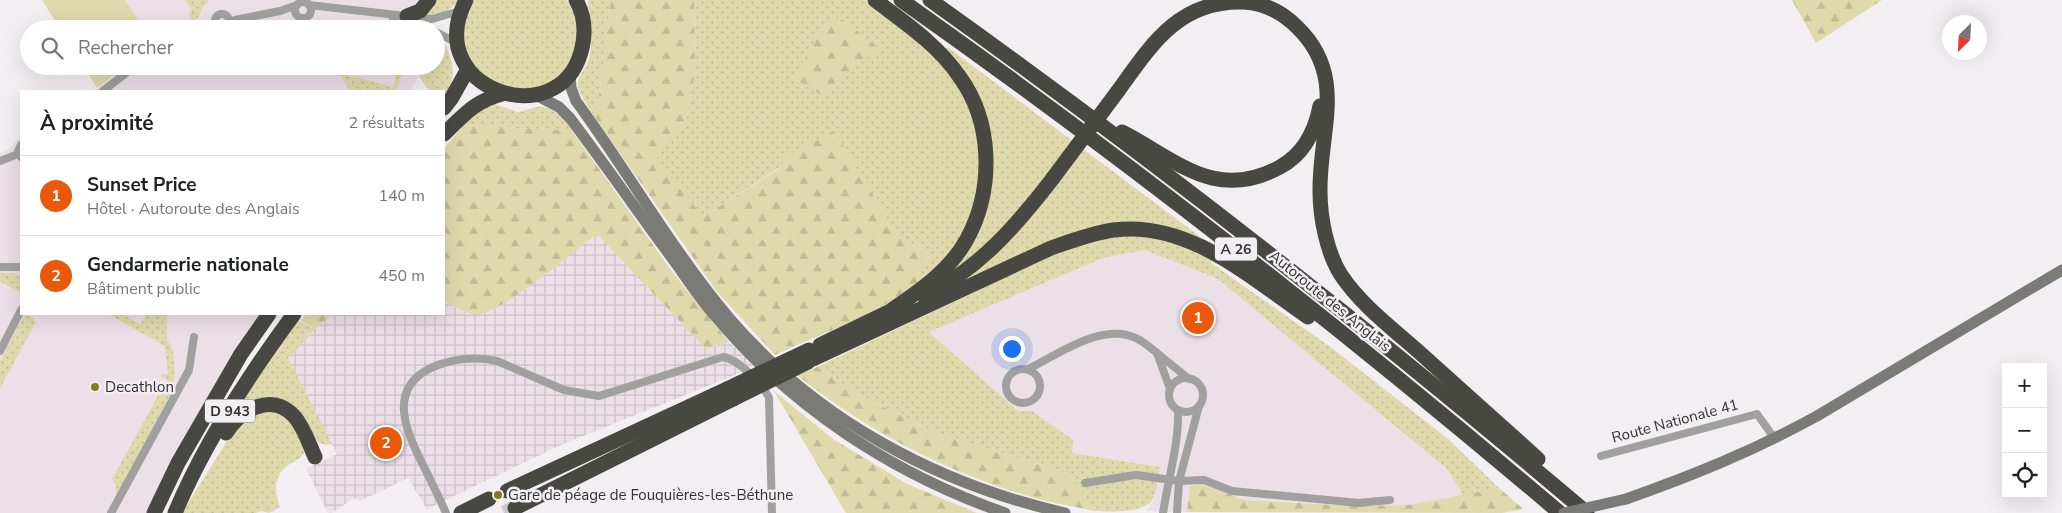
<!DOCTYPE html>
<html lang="fr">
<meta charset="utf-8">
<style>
:root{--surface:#fff;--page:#f2f2f2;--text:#202124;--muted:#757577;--line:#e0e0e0;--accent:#ea580c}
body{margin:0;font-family:"Nunito Sans",sans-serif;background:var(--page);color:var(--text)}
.controls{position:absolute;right:15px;bottom:15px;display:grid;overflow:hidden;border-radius:0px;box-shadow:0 5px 20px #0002}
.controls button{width:45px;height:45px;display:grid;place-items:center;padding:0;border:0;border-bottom:1px solid var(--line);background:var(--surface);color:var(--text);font:25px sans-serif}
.compass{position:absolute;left:1942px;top:15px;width:45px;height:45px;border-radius:50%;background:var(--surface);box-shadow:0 5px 20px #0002;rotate:204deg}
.you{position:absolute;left:1011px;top:348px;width:18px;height:18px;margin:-12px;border:4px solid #fff;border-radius:50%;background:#1a73e8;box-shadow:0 0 0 8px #1a73e833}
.badge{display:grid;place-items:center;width:32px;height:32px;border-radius:50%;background:var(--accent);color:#fff;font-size:16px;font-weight:700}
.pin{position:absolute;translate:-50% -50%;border:2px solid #fff;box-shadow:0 1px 5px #0006}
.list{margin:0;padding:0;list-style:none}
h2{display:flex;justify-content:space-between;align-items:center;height:65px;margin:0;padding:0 20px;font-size:21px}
h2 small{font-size:16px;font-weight:400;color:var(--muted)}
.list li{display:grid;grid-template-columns:32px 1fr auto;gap:15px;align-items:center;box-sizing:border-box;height:80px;padding:0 20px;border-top:1px solid var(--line)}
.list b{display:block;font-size:19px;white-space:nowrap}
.list p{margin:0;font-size:16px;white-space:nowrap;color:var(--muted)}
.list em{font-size:16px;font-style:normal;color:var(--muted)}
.icon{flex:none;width:28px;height:28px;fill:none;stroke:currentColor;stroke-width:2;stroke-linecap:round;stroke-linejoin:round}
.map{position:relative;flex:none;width:2062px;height:513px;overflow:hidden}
.search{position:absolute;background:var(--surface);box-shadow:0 5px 20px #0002;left:20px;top:20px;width:425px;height:55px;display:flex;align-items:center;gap:12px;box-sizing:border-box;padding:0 18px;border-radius:28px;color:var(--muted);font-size:19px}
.panel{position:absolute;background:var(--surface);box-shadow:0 5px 20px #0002;left:20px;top:90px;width:425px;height:225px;border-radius:0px}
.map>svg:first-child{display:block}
</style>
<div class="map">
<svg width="2062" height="513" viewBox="0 0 2062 513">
<defs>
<pattern id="industrial-grid" width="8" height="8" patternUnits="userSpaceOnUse" patternTransform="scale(1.25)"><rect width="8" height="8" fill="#ebdfe8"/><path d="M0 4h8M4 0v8" fill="none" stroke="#cac0c7"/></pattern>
<pattern id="grass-dots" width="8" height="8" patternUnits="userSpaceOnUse" patternTransform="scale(1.25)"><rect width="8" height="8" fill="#dfd9ab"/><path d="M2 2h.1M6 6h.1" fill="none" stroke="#c0bb94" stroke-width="1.8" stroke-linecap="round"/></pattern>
<pattern id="forest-firs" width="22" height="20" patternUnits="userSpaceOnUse" patternTransform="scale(1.25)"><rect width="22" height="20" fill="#dfd9ab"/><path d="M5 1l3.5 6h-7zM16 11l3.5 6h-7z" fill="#c0bb94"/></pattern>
</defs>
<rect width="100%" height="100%" fill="#f3eef2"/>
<g fill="#ebdfe8">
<path d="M125,0H421L420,6L429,29H144Z"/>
<path d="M127,66H422L419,76L410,91H95Z"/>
<path d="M21,138V314H263L226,367L178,448L147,513H0V153L8,150L17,140Z"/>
<path d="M1145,250L1218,279L1447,469L1464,496L1409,505L1355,506L1244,500L1204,485L1190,486L1187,512L1146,511L1154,500L1160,467L1072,453L1018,411L929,332L1103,258Z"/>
</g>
<path fill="url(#industrial-grid)" d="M597,234L706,349L729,342L754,365L730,377L563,444L427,509L408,478L360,501L354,498L332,513H328L306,469L337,454L287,358L315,329L333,314H444V301L469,313L491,311L511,299Z"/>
<g fill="url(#grass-dots)">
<path d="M186,0H208V2C198,9 204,16 191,23L189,21L192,19L188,14L192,12Z"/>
<path d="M433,0H459C451,12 436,16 422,14Z"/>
<path d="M475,0H566L573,12L578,31L575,51L566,69L552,82L533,90L495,85L469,60L464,43V25L469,8Z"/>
<path d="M588,0H611L596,119C592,111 580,96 578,88C576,78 586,68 589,59C594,38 589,20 588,0Z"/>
<path d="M694,0H865L929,51L949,48L1215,248L1211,263L1329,346L1447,438L1499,488L1464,496L1447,469L1218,279L1145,250L1103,258L929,332L1018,411H1032L1073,440L1072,453L1160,467C1158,477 1157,488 1154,497C1148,513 1114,512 1095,511L1070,474L936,433L859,395L817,367L977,291L964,265L942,279L915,271L932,255L898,236L834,132L703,217L656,158L684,124L695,73Z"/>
<path d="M436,37L443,40C453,61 458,76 444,96V91H430L419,77L422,66H436Z"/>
<path d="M399,66H405L396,91H350L338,72L348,75L349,77L351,76L393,87Z"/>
<path d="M495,104L518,112L541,106L552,110L565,119L572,131L464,125L482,107Z"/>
<path d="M0,273H14L21,276V293L0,281Z"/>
<path d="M24,314L35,318L34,321L36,322L0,388V362Z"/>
<path d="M108,314H122L140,324L146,314H167V340C177,351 175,378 172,392L118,495L116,494V486L112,479L167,380L161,376L162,374H168L165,346Z"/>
<path d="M296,320L315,329L288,358L332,444C313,448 307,427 299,414L239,405Z"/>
<path d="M270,409L291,419L306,447C303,460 295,460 287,466C272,478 275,493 280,507L269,513L261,511L256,513H182L239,422Z"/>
</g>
<g fill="url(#forest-firs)">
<path d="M611,0H694L695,73L684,124L657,158L703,217L780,168L784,157L834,131L898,236L932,255L915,271L928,275C890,310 822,333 775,355L718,293L596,119Z"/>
<path d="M1792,0H1882L1816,43Z"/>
<path d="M839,17L879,48L821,95L794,79L823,25Z"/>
<path d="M464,125L572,131L673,273L729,342L706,349L597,234C573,252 504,311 479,314C467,315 455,306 444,301V149Z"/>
<path d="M306,314H333L315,329L301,321Z"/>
<path d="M817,367L859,395L936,433L1070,474L1095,511C1077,507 1058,504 1039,499C951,475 868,432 797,375Z"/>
<path d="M774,391L833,439L907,484L977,513H846Z"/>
<path d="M1204,485L1244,500L1355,506L1409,505L1499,488L1523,509L1502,513L1187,512L1190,486Z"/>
</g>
<g fill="#dfd9ab">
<path d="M42,0H125L144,29H60Z"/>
<path d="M84,66H127L97,88Z"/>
</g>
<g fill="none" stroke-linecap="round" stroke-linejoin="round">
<path stroke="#cdc8cc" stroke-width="15" stroke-dasharray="15 8" stroke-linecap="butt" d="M504,513L515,508"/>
<g stroke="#a0a09e" stroke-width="8">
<circle cx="303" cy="10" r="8"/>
<path d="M309,5L432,19L460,11"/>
<circle cx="222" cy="21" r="7"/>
<path d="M393,18L407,24L429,29"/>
<path d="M228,24L235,20L280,11L297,5"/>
<path d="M436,32L457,43"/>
<path d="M103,91L135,66"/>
<path d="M21,145L18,151L21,157"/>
<path d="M0,161L18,154"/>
<path d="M0,267H21"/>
<path d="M0,351L21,310"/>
<path d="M1028,369C1059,354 1103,321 1138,339C1145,343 1151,348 1157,353"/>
<circle cx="1023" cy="386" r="17"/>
<circle cx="1186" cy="395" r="17"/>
<path d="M1170,389L1157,353L1189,379"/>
<path d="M1601,456L1757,414L1775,439"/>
<path d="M1085,483L1136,475L1179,481L1204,480L1232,491L1359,503L1390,500"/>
<path d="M111,513L189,370L194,337"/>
<path d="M446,513C439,497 431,481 423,465C406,431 386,388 433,367C454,358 474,356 497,361L564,390L599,396L723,357C738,359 763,384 769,398L772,513"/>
<path d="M1163,513C1168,479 1179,445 1178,410"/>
<path d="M1177,513L1179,481L1199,406"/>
</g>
<g stroke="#7a7a76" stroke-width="11">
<path d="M570,73L571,88L576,101C629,173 673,252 731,320C818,420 937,484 1065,513"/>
<path d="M536,95L559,107L570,118C606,166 641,216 677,265C689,282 701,300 715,316C792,408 893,474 1005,513"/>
<path d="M1626,499C1694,475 1753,451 1817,416L2062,270"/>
</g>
<g stroke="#484843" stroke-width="15">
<path d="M466,0C420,89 558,135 581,52C586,34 585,16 576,0"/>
<path d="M875,0C905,23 937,44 959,76C993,122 994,189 967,239C951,269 921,290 893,309"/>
<path d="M901,0C1129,161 1348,333 1560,513"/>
<path d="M930,0C1156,161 1375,333 1587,513"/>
<path d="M407,16L420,11L429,0"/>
<path d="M1118,91C1151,45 1179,0 1243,2C1264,3 1282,12 1297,27C1348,76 1319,131 1320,191C1320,218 1327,253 1341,275C1361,305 1393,329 1419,352C1459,388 1498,423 1538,459"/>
<path d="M444,108L451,99L468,69"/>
<path d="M1122,132C1178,161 1216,202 1280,167C1304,154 1315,132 1320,106"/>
<path d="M444,134C464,115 475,101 502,94"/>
<path d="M924,296C978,270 1017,225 1053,178"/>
<path d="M820,345L903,305"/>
<path d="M813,359L1051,248C1071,241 1092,233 1114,230C1188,220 1251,278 1308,317"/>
<path d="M226,433C240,411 271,391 294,416C304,427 309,444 315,457"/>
<path d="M507,491L727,389"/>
<path d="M515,508L733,399"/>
<path d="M154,513L178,463L241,354L269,314"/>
<path d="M175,513C203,446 251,372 294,314"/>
<path d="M461,513L489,499"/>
</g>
<path stroke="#7a7a76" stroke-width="11" d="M1564,513L1626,499"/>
<g stroke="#484843" stroke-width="15">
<path d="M1053,178L1118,91"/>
<path d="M727,389L809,350"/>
<path d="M733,399L808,362"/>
</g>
</g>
<g fill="#87791e" stroke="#f3eef2" stroke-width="2">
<circle cx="95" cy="387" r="5"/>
<circle cx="498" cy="495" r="5"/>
</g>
<g text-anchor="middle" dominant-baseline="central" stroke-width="5" stroke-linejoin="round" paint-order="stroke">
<g fill="#f3eef2" stroke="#6d6a6c" stroke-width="1">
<rect x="1215" y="237.5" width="42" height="23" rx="4"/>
<rect x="205" y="399.5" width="50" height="23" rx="4"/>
</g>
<g font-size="14" font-weight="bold" fill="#333132">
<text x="1236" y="249">A 26</text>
<text x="230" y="411">D 943</text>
</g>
<g font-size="15" fill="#333132" stroke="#f3eef2">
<text transform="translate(1330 301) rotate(39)">Autoroute des Anglais</text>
<text transform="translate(1675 421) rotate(-15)">Route Nationale 41</text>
</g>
<g font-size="15" fill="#333132" stroke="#f3eef2" text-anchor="start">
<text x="105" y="387">Decathlon</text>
<text x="508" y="495">Gare de péage de Fouquières-les-Béthune</text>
</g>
</g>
</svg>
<div class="controls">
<button>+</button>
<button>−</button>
<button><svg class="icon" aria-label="locate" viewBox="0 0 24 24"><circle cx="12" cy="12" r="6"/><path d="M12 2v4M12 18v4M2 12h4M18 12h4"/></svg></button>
</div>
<svg class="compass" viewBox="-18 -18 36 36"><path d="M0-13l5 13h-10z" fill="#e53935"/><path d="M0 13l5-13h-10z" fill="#757577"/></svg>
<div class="you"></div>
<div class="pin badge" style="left:1198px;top:318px">1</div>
<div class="pin badge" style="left:386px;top:443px">2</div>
<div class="search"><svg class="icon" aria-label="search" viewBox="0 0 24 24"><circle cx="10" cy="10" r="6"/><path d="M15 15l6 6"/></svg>Rechercher</div>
<section class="panel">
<h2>À proximité<small>2 résultats</small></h2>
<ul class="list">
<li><span class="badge">1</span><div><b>Sunset Price</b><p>Hôtel · Autoroute des Anglais</p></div><em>140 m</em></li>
<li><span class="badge">2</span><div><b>Gendarmerie nationale</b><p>Bâtiment public</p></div><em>450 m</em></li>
</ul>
</section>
</div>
